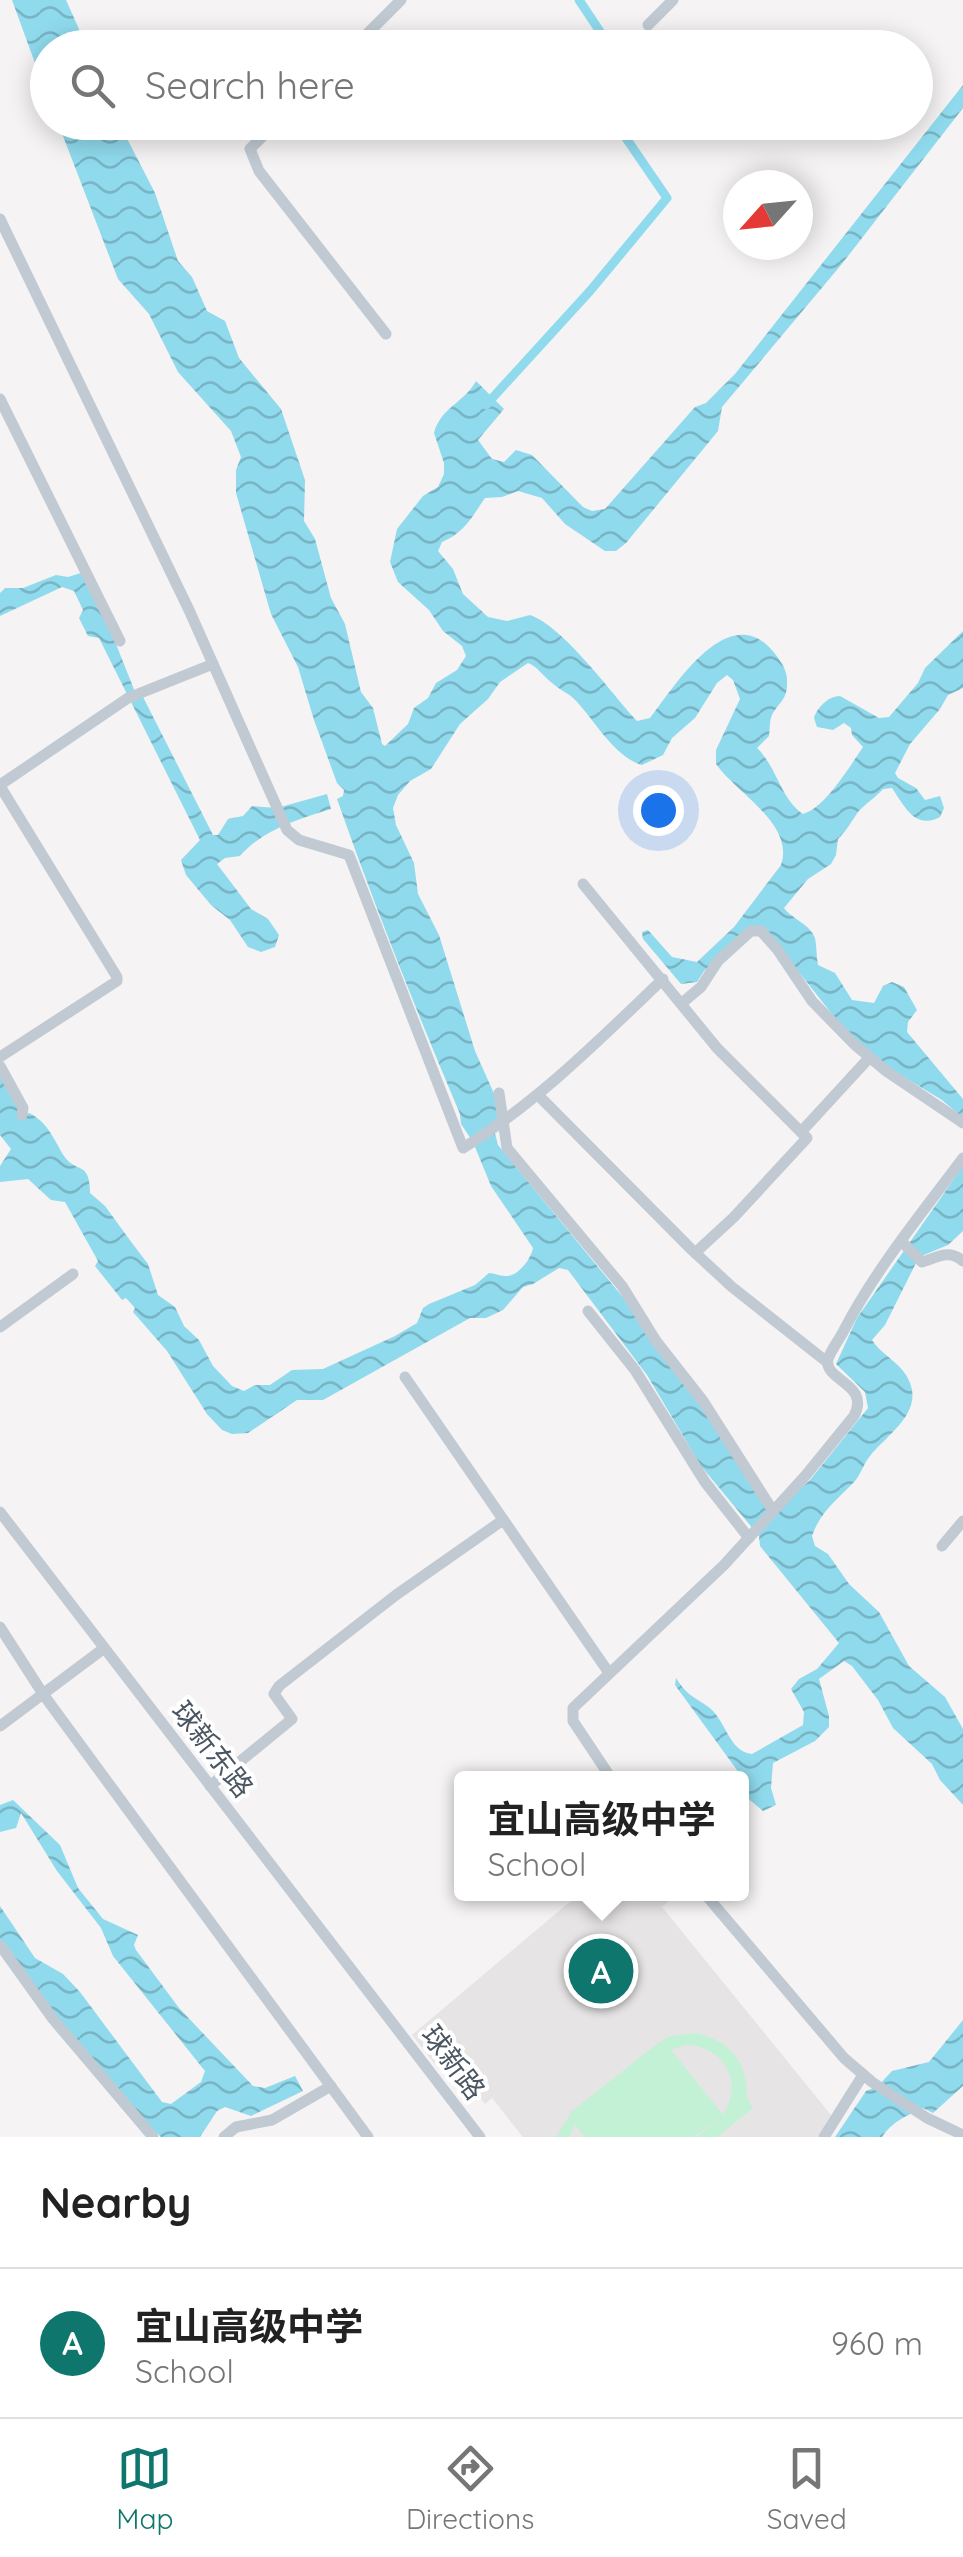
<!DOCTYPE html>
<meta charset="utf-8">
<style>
:root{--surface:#fff;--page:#f6f6f6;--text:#222;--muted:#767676;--line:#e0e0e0;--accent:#0f766e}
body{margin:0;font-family:Quicksand,"Noto Sans SC",sans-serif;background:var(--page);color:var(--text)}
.compass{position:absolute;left:723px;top:170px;width:90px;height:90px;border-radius:50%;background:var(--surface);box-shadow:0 5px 25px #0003;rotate:243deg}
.you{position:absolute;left:658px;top:810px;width:35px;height:35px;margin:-25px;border:8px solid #fff;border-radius:50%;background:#1a73e8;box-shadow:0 0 0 15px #1a73e833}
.badge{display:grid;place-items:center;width:65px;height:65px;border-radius:50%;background:var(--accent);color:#fff;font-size:32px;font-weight:700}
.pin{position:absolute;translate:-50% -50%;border:5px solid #fff;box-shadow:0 2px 10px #0006}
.popup{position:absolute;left:454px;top:1771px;width:295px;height:130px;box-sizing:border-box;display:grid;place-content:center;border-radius:10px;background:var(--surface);filter:drop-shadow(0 2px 8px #0005);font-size:32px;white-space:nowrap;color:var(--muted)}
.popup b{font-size:38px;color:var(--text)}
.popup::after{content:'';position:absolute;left:50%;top:100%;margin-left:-20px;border:20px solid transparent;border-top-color:var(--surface)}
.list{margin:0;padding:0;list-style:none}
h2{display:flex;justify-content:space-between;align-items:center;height:130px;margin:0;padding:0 40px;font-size:42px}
h2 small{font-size:32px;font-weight:400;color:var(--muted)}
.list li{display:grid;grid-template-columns:65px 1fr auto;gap:30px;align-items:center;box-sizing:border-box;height:150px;padding:0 40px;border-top:2px solid var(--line)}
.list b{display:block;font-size:38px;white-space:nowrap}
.list p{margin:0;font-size:32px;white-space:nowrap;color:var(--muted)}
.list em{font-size:32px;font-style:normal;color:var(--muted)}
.icon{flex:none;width:55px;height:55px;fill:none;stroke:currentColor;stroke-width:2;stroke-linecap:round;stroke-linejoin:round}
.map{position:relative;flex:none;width:963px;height:2137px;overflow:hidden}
.search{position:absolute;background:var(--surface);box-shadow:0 5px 25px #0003;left:30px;right:30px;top:30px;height:110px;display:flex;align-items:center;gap:25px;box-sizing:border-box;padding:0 35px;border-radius:55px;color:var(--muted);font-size:38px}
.sheet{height:280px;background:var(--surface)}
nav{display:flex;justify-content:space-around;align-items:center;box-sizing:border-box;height:140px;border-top:2px solid var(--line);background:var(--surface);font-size:28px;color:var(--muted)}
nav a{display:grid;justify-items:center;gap:5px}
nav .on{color:var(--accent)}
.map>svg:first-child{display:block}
</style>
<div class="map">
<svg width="963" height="2137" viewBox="0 0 963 2137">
<defs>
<pattern id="water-waves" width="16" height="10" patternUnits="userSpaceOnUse" patternTransform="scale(2.5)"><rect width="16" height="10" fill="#90daee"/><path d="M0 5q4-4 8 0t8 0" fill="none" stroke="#78b4c4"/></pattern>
</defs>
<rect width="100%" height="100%" fill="#f5f3f3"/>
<path fill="#e6e4e5" d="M579,1894H677L662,1907L831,2115L818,2137H523L492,2098L485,2104L450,2059L438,2068L412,2035Z"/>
<path fill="#c3f1d5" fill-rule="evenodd" d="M694,2033C719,2037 740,2052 745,2078C748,2091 745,2098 753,2108L717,2137H697L721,2116L694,2137H585L575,2125L569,2137H556L572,2111L657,2044L670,2036ZM685,2045C723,2045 745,2082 723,2115L671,2050Z"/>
<g fill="url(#water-waves)">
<path d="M12,0H66L87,47L48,48L47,96Z"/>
<path d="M963,85V108L841,265L722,407L718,431L626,543L616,551H605L565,524L542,498L518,491L502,497L485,498C472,517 464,533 442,542L438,551L453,569L463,594L488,617L507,621L530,615C563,626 612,694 637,721L650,718C672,690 724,604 768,646C776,654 787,668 787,679C788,699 781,700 773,713C769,719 770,730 769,736L757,748C777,767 780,798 803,814C825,808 850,766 863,747L852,735L851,728L844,723L833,730L817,727L814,718C817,708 828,696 840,696L879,718L889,717L918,683L925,668L963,631V688L948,695L940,709L910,744L895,773L898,778L916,788L925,800L940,796L944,808L940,817C915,830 905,807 892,788L883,789C876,797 865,804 858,812C851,822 847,830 838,839L836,855L831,864L808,879L784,908C792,919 810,924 815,938C817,947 816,956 818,965L835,973L852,1000L874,1003L883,986L892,982L904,987L917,1010L908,1022L907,1032L963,1099V1118L942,1100L879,1062L847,1033L764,928L749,930L704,971L697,982L681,984L643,939L642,932L648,930L672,957L697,962L734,927L781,865C795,824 736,793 716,764V750L740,699L733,680L727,675L717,683L695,718L672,738L663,755L642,765C615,757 597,724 578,703C571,694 561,691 552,683C543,676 538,667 528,663L500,682L488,699L460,724L431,769L410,781L398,795L393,808L396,825L414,863L418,894L439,935L475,1051L496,1098L499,1121L493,1126L498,1145L630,1306L710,1420L771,1516L810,1480L868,1408L865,1392L836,1364L857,1318L963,1166V1231L948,1245L919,1257L885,1325L872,1340C883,1357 905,1364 911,1386C920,1415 886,1436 870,1456C863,1464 861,1475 854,1482C837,1500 820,1512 812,1536L815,1546L828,1554L849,1584L879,1612L909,1666L945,1697L963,1729V1805L940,1780L932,1764L893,1728L878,1700L852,1666L844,1661L819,1679L829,1716V1727L815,1741L773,1763L771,1788L776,1805L763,1811L745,1796V1781L675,1685L676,1678C687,1695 691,1695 707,1706C726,1718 728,1752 752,1754L803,1725L804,1712L791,1689L799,1679L817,1669L839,1643L760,1546L759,1536L701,1466L647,1375L568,1270L559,1268L533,1284L523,1287L503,1310L486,1318H470L323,1400H297L248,1433L232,1434L222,1430L207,1414L167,1351L133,1312L135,1308L126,1298L122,1300L95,1266L98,1261L65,1202L51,1200L28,1179L0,1182V1166L11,1149L0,1135V1075L25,1116L29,1113C48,1122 54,1140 64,1156C76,1174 90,1160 90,1193L105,1206L132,1243L148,1264L158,1295L175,1307L184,1326L199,1340L213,1366L232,1386L244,1391L255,1385H270L292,1370L323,1369L395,1336L417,1323L423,1308L429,1304L475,1285L489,1273C494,1273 499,1276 505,1276C518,1277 531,1259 533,1248L491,1186L473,1142L461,1124L460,1114C416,1010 374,905 337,799L343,796L344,790L337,783L314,720L298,667L271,614L236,493V470L241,457L231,431L178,372L149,314L118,279L58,123H119L155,193L178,261L192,277L207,311L225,321L239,358L281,409L305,480L304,521L315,539L331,598L345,624L361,692L373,708L382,744L385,746L408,724L414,708L428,698L436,683L457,670L466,656L462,646L443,631L429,610L398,582L390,562L397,529L423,496L438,487L444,474V463L434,433C441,407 464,403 476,381L504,409L478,440L492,459L504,462L516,450L532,455L583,507L592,511L605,509L695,407L706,403L735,374Z"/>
<path d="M81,573L114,639L135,692L142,695L213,835H218L228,819L243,816L252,806L277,808L327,794L331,809C299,819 262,830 240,856L225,858L217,864L251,909L268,919L279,935L275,947L261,952L248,947L230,920L211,905L186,875L181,860L200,840L99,638L88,636L79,618L83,610L74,591L62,587L0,616V593L5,588H23L56,575L68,577Z"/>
<path d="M13,1800L60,1845L78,1888L103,1919L138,1935L134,1945L136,1950L179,2008L253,2086L265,2088L295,2076L303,2091L251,2116L225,2107L217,2111L200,2137H161L145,2122L49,2007L0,1939V1906L35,1958L63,1974L80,1992L162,2102L171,2104L201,2082L205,2071L113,1956L101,1928L57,1871L21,1813L16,1828L0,1832V1805Z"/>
<path d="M963,2020V2086L933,2113L923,2108C908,2115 891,2122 882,2137H835L866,2091L878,2086L892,2071L929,2062Z"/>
</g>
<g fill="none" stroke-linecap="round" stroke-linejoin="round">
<g stroke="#90daee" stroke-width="9">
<path d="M579,0L611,48"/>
<path d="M486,405L590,291L667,198L615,122"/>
</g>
<g stroke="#c1cad2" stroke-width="11">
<path d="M648,25L673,0"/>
<path d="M353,48L401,0"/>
<path d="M277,122L250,149L259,171L386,334"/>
<path d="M0,219L189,610L287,830L299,840L349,855L463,1148C538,1102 600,1039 663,979"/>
<path d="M0,399L120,641"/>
<path d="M0,785L128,698L213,664"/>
<path d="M0,786L117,977V981L0,1057"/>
<path d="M583,884L717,1048L807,1138L734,1217L695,1253"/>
<path d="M682,1003L701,987L718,961L751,931H761L777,949L812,1001L854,1044L886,1071L963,1123"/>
<path d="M0,1066L23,1108L22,1115"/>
<path d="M499,1093L507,1148L622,1286L656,1341L703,1401L773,1511"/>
<path d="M538,1095L692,1250L732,1287L827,1362"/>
<path d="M801,1132L869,1058"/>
<path d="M901,1241L922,1262C938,1257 949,1249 963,1261"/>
<path d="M588,1311L635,1370L705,1482L749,1538"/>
<path d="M0,1327L73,1274"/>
<path d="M405,1377L609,1673"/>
<path d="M0,1512L480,2137"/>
<path d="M942,1546L963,1521"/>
<path d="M0,1627L43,1694L368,2137"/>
<path d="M0,1726L103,1649"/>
<path d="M611,1778L573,1721V1708L724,1565L806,1475L854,1416C871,1383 823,1381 828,1359C831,1350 839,1340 843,1332C875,1270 921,1214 963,1158"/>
<path d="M210,1786L292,1719L274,1694L279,1686L396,1595L503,1520"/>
<path d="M705,1894L844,2058L872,2082L927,2118L963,2135"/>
<path d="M0,1945L53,2019L153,2137"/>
<path d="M224,2137L236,2127L272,2120L331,2086"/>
<path d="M824,2137L863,2075"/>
</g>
</g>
<g text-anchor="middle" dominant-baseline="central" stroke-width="8" stroke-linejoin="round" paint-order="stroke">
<g font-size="28" fill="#4a5661" stroke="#fff">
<text transform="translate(213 1749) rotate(52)">球新东路</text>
<text transform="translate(454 2062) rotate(53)">球新路</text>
</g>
</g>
</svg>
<svg class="compass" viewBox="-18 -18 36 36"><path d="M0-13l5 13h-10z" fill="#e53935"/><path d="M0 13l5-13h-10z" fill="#767676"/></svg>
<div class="you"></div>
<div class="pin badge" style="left:601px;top:1971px">A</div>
<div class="popup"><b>宜山高级中学</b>School</div>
<div class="search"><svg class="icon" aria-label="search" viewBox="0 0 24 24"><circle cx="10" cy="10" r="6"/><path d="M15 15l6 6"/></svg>Search here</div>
</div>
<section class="sheet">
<h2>Nearby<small></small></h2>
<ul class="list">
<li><span class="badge">A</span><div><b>宜山高级中学</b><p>School</p></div><em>960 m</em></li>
</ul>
</section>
<nav>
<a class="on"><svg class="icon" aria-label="map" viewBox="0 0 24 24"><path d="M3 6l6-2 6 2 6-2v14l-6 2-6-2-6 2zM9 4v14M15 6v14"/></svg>Map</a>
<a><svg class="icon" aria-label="directions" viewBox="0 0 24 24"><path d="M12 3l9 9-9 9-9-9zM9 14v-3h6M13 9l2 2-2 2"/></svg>Directions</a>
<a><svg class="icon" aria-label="saved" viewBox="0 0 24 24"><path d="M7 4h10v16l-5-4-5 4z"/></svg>Saved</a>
</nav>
